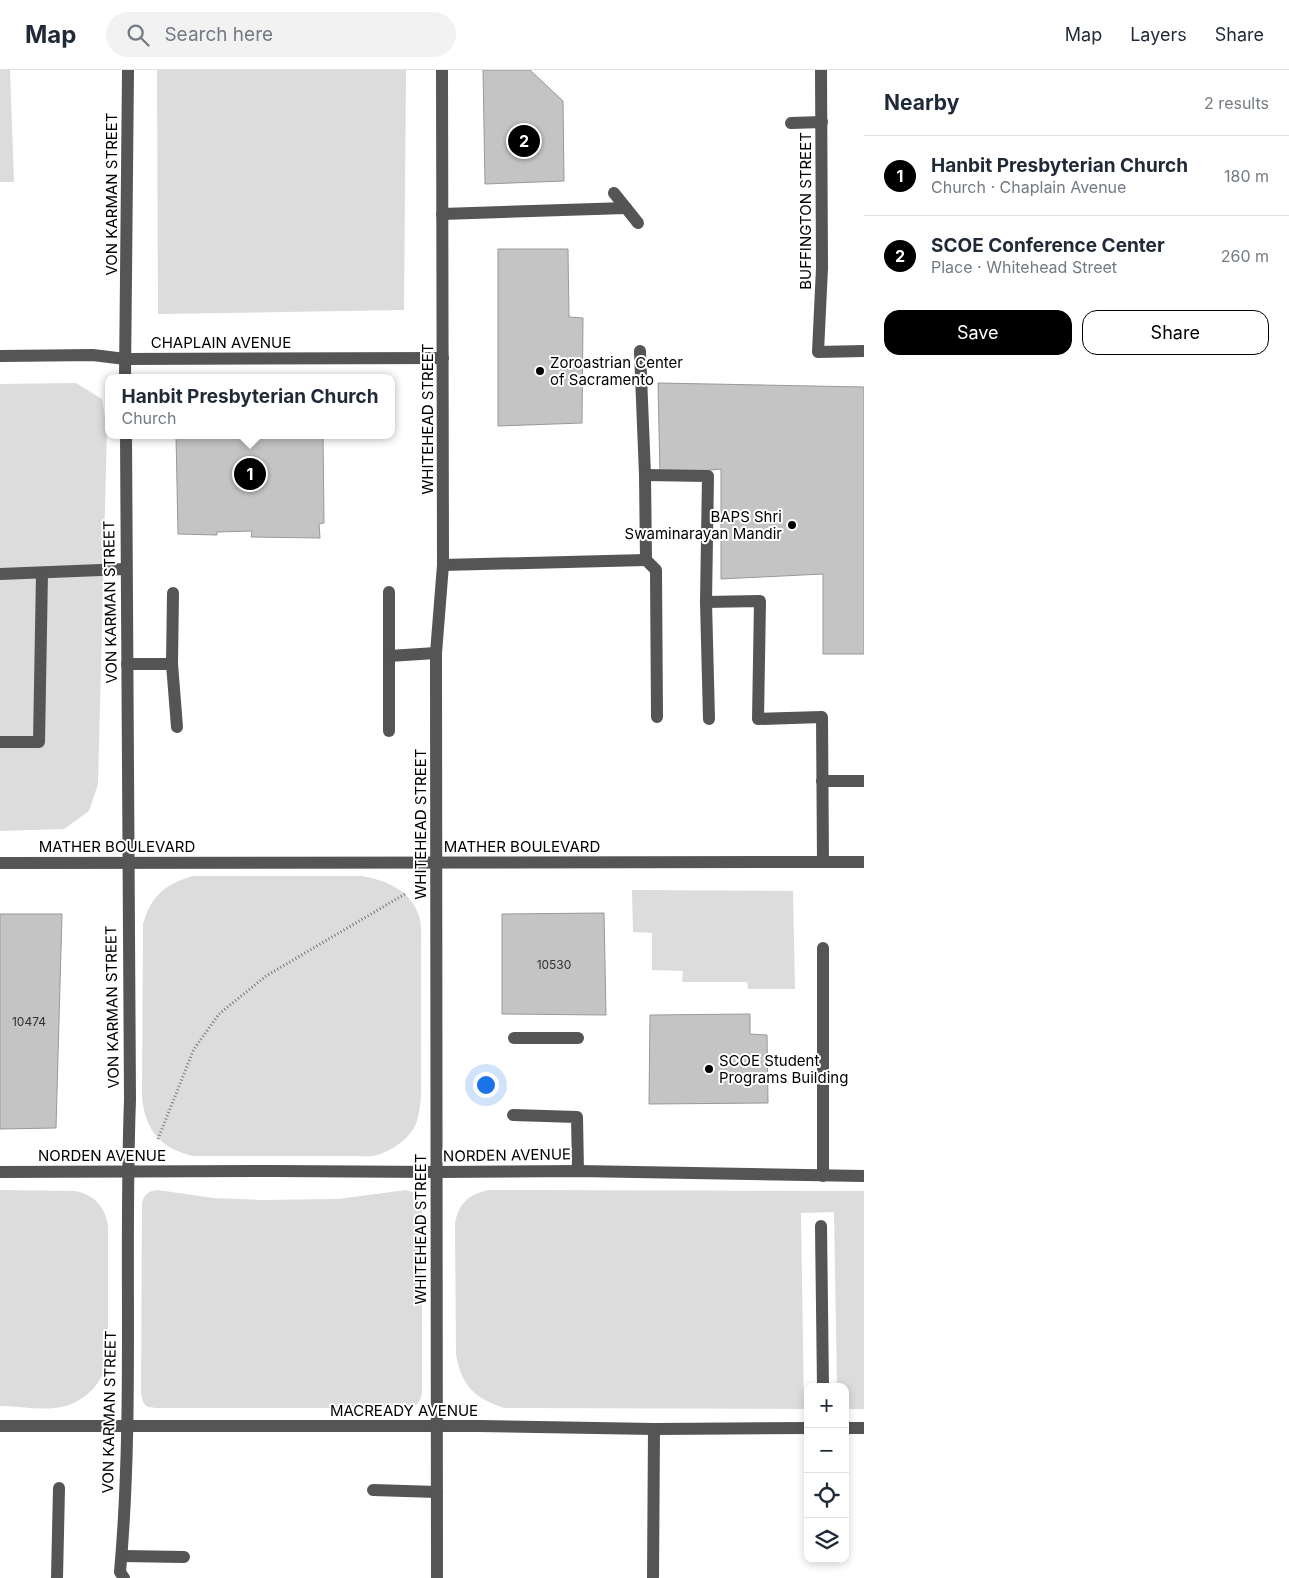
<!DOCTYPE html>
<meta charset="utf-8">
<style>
:root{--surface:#fff;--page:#f2f2f3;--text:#1f2937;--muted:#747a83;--line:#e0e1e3;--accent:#000}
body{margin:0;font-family:Inter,sans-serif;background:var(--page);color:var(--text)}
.controls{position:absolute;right:15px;bottom:15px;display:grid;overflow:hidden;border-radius:10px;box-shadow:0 2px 8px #0003}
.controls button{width:45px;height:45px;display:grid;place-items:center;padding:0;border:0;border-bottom:1px solid var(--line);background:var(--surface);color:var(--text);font:25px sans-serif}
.you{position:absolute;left:485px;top:1014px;width:18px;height:18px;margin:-12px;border:4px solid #fff;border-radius:50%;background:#1a73e8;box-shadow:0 0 0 8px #1a73e833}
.badge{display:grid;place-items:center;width:32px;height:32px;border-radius:50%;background:var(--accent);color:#fff;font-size:16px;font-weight:700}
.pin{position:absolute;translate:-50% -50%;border:2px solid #fff;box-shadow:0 1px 5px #0006}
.popup{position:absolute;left:105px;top:304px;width:290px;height:65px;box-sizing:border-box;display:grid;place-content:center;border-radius:10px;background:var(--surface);filter:drop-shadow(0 1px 4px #0005);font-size:16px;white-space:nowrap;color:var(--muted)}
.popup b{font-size:19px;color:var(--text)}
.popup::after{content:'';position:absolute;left:50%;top:100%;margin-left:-10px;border:10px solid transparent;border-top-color:var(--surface)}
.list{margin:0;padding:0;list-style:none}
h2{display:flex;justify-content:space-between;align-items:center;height:65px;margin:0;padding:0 20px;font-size:21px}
h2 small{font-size:16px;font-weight:400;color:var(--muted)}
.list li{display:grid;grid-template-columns:32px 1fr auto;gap:15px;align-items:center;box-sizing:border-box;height:80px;padding:0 20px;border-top:1px solid var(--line)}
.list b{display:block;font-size:19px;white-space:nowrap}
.list p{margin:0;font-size:16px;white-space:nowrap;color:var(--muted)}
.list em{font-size:16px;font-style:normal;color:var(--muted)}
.actions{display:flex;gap:10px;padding:15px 20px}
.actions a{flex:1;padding:11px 0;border:1px solid var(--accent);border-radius:15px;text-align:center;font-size:18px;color:var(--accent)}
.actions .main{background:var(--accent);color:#fff}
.icon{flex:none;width:28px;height:28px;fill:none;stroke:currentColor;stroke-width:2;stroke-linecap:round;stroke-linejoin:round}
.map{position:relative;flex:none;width:864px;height:1508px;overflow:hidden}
header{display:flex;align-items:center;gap:30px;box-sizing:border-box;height:70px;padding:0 25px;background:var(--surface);border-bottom:1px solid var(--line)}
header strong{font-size:24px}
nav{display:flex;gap:28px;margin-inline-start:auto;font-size:18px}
.search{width:350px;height:45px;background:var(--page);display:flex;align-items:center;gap:12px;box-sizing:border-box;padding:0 18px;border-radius:28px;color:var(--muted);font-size:19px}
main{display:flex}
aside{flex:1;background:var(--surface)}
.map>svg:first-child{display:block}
</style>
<header>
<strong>Map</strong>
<div class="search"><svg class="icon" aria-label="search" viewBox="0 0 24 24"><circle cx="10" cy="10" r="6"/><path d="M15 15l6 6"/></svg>Search here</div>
<nav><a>Map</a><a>Layers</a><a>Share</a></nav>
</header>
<main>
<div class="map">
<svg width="864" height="1508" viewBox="0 0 864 1508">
<rect width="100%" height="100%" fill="#fff"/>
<g fill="#dcdcdc">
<path d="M0,0H10L14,112H0Z"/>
<path d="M157,0H406L404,240L158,244Z"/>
<path d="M76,313L102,329L107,359L98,714L89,741L64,759L0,761V314Z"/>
<path d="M193,806H361C385,810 410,819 419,846C422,855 421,866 421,877V1027C420,1036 419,1045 416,1054C410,1068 392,1081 377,1085C371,1087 364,1086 358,1086H193C160,1078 146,1061 142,1028L143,854C151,826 165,814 193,806Z"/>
<path d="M632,820L793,821L795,919H748L747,912H682L683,901L652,900V863L633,862Z"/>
<path d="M0,1120L75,1121C94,1125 104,1135 108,1155V1289C102,1316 82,1335 55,1338C37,1340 18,1336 0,1336Z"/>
<path d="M158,1120L213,1128L262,1130L338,1129L406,1120L418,1124L422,1135V1322C421,1331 417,1337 408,1338H160C147,1338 143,1337 141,1323L142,1134C144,1124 148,1121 158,1120Z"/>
<path d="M489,1120L864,1121V1339H845V1317H837L834,1142L801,1143L804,1339L504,1338C474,1328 462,1316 456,1285L455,1153C459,1133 469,1124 489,1120Z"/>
</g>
<g fill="#c4c4c4" stroke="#999">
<path d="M483,0H530L563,31L564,111L485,114Z"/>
<path d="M498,179H568L569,247L583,248L582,353L498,356Z"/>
<path d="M658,313L864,317V584H823V504L721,509V399L660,405Z"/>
<path d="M176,365H323L324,453L319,454L320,468L251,467L252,461L217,462V465L178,464Z"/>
<path d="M604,843L606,945L502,944V844Z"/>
<path d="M0,844H62L56,1058L0,1059Z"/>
<path d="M750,944V964L767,965L768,1033L649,1034L650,945Z"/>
</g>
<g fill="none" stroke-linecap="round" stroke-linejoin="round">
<path stroke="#777" stroke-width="3" stroke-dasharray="1 2.5" stroke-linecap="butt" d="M158,1069L194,979L219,944L266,906L405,824"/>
<g stroke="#555" stroke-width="12">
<path d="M821,0L822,198L818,282L864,281"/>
<path d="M791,53L822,52"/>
<path d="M614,123L638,153"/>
<path d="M442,144L626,138"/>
<path d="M640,281L645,405L646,490L656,500L657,647"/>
<path d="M0,286L93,285L125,289L443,288"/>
<path d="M125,308L128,0"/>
<path d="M645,405L708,406L706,532L760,531L758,649L822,647L823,792"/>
<path d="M443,495L646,490"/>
<path d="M0,504L126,499"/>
<path d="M389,522V661"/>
<path d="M173,523L172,594L177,657"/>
<path d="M706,532L709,649"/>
<path d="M389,586L436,583"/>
<path d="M127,594H172"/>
<path d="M0,672H39L42,503"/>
<path d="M822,711H864"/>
<path d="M0,793L864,792"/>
<path d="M823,878V1106"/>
<path d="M514,968H578"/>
<path d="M513,1045L577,1047L578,1101"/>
<path d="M0,1102L273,1101L437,1102L578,1101L864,1106"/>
<path d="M821,1156L823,1317"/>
<path d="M0,1356H479L654,1359L808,1358"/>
<path d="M845,1358H864"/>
<path d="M373,1420L437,1422"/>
<path d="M122,1486L184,1487"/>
<path d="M57,1508L59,1418"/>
<path d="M124,1508L120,1502C134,1345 124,1187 130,1030L126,365"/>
<path d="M437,1508L436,583L443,495L442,0"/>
<path d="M653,1508L654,1359"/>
</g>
</g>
<g fill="#000" stroke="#fff" stroke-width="2">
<circle cx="540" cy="301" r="5"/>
<circle cx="792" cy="455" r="5"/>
<circle cx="709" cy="999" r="5"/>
</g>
<g text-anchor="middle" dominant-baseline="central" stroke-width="4" stroke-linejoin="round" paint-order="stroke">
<g font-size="12" fill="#313131">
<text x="554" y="894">10530</text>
<text x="29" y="951">10474</text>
</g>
<g font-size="15" fill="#000" stroke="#fff">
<text transform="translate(111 124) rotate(-90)">VON KARMAN STREET</text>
<text transform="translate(805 141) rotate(-90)">BUFFINGTON STREET</text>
<text x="221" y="272">CHAPLAIN AVENUE</text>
<text transform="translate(427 349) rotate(-90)">WHITEHEAD STREET</text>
<text transform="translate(110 532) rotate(-91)">VON KARMAN STREET</text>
<text transform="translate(420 754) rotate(-90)">WHITEHEAD STREET</text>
<text x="117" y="776">MATHER BOULEVARD</text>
<text x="522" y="776">MATHER BOULEVARD</text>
<text transform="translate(112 937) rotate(-91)">VON KARMAN STREET</text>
<text x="102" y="1085">NORDEN AVENUE</text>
<text transform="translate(507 1085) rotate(-1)">NORDEN AVENUE</text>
<text transform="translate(420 1159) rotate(-90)">WHITEHEAD STREET</text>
<text x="404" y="1340">MACREADY AVENUE</text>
<text transform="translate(109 1342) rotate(-89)">VON KARMAN STREET</text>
</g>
<g font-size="15" fill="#000" stroke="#fff" text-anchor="start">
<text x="550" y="292">Zoroastrian Center<tspan x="550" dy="17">of Sacramento</tspan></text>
<text x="782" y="446" text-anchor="end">BAPS Shri<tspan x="782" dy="17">Swaminarayan Mandir</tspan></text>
<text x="719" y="990">SCOE Student<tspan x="719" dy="17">Programs Building</tspan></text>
</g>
</g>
</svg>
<div class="controls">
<button>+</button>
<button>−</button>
<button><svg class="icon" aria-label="locate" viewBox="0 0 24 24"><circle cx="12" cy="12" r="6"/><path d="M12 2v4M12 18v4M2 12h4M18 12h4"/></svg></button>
<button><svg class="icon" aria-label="layers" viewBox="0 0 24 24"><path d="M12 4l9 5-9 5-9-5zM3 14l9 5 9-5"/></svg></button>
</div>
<div class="you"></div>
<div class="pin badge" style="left:250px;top:404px">1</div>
<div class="popup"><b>Hanbit Presbyterian Church</b>Church</div>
<div class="pin badge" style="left:524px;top:71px">2</div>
</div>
<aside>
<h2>Nearby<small>2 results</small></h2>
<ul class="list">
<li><span class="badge">1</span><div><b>Hanbit Presbyterian Church</b><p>Church · Chaplain Avenue</p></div><em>180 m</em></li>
<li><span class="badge">2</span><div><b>SCOE Conference Center</b><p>Place · Whitehead Street</p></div><em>260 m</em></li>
</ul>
<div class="actions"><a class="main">Save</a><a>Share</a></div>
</aside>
</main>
